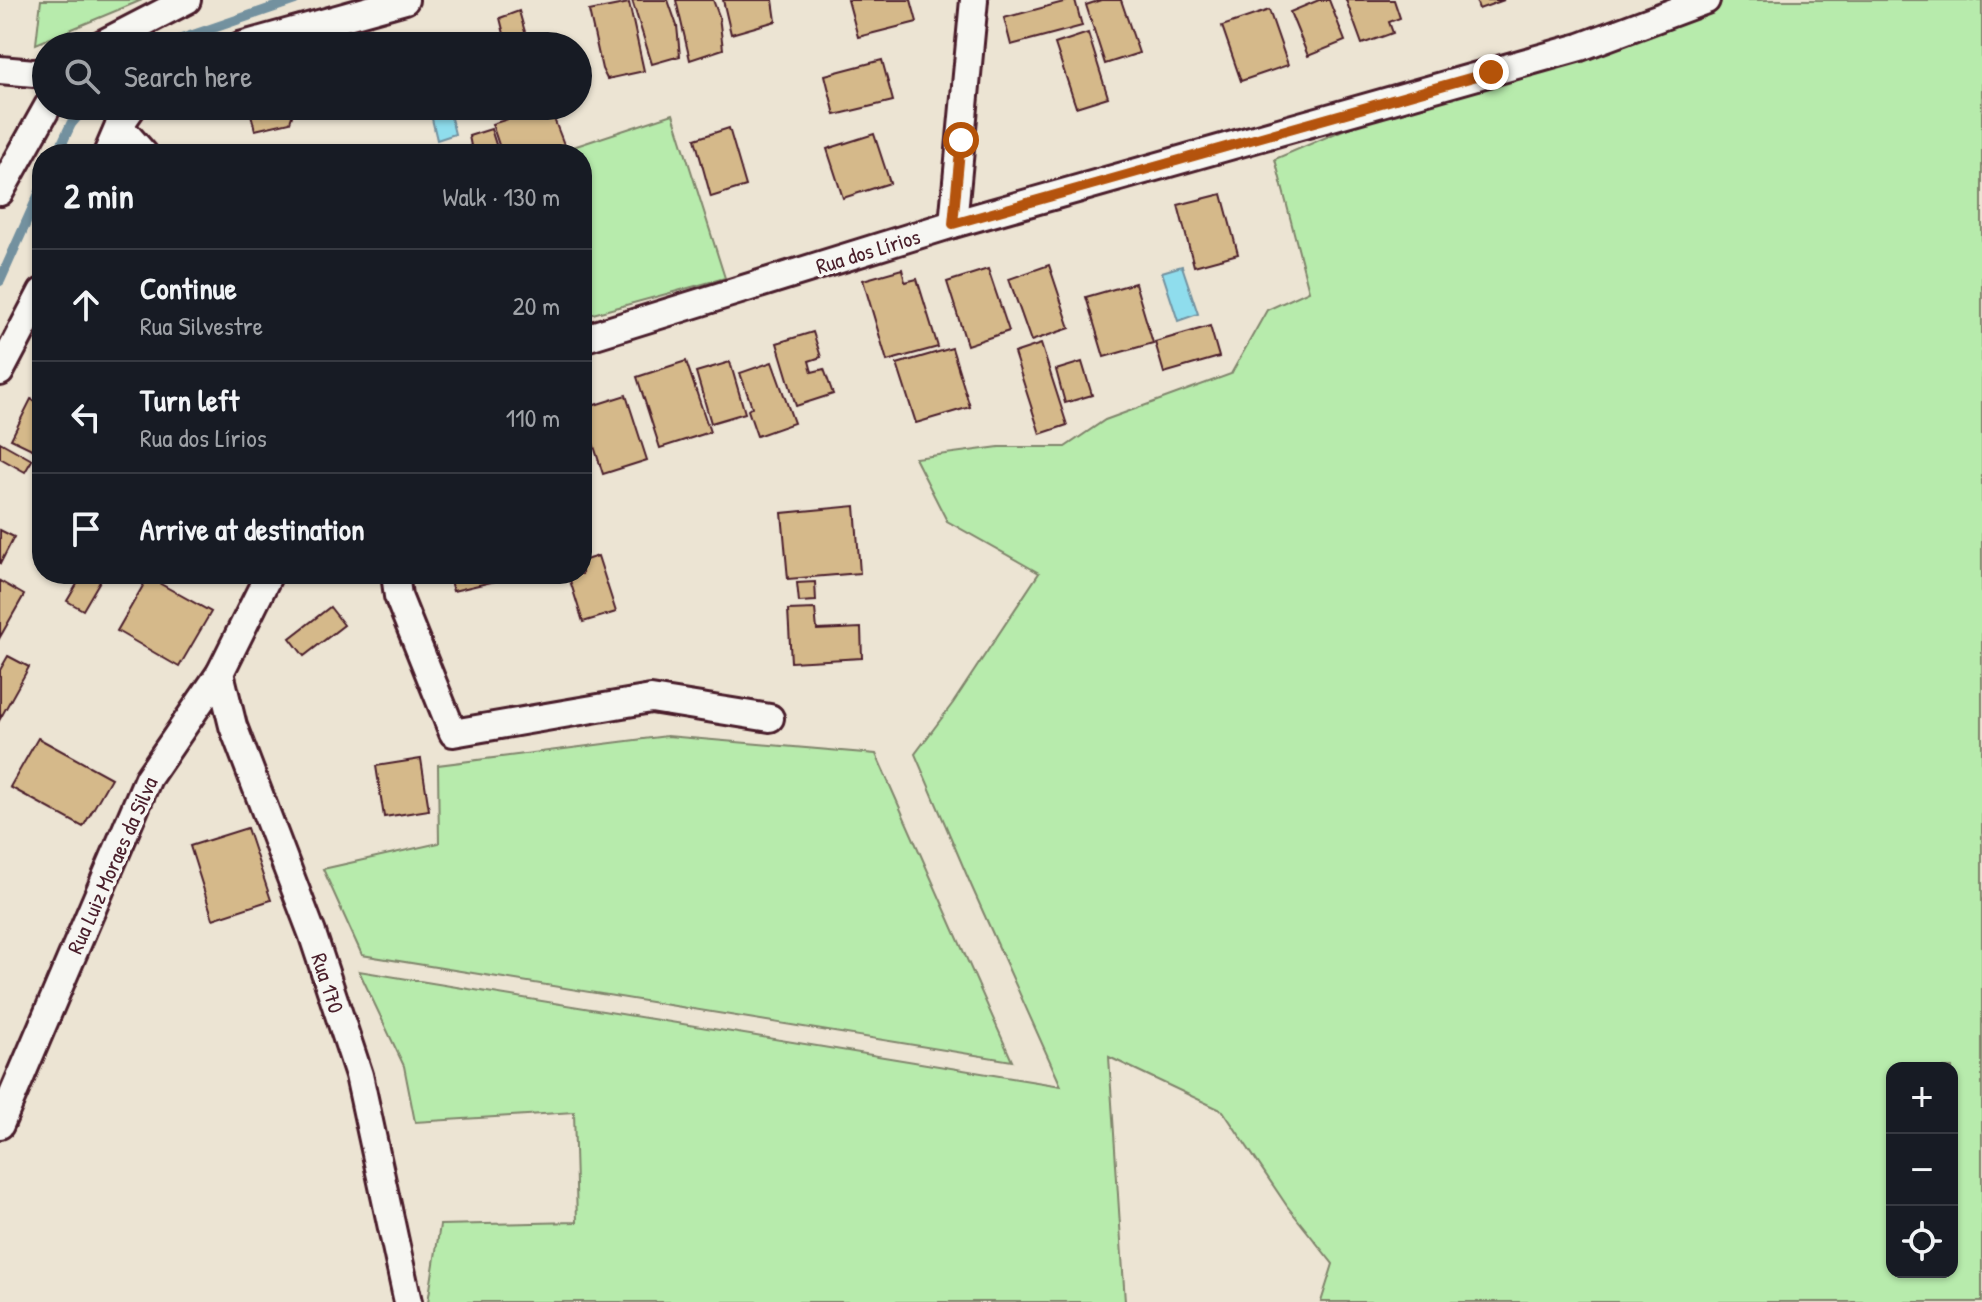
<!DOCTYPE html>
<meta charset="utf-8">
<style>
:root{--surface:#171b24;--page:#20242c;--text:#f1f3f6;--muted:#9ea1a6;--line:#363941}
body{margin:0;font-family:"Patrick Hand",sans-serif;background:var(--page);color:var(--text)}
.controls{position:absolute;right:24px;bottom:24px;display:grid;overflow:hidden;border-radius:16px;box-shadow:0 2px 6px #0004}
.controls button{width:72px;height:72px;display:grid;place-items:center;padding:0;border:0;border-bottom:2px solid var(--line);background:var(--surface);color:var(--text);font:40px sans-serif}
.stop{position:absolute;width:24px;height:24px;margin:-18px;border:6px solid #b45309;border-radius:50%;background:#fff}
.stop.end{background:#b45309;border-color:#fff;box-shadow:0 2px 8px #0008}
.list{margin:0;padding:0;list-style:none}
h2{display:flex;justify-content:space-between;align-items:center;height:104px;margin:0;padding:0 32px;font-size:34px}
h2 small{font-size:26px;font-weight:400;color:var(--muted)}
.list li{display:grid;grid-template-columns:52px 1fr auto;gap:24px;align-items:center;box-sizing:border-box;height:112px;padding:0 32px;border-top:2px solid var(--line)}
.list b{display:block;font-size:30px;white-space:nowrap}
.list p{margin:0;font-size:26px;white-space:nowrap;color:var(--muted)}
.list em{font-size:26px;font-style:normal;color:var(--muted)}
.icon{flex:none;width:44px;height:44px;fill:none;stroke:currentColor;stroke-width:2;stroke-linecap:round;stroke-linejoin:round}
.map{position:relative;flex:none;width:1982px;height:1302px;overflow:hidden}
.search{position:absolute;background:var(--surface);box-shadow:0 2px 6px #0004;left:32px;top:32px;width:560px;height:88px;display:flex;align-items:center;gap:20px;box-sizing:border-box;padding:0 28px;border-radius:44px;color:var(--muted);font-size:30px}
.panel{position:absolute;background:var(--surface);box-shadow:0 2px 6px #0004;left:32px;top:144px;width:560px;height:440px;border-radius:32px}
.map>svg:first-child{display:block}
</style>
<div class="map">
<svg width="1982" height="1302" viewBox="0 0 1982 1302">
<rect width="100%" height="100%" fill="#ece4d3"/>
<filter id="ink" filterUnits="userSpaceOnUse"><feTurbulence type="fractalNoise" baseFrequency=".0125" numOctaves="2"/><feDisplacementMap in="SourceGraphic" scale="16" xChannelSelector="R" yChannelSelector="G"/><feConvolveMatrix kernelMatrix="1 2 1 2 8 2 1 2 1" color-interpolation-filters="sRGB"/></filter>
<g filter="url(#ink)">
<g fill="#b7ebac" stroke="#80856c" stroke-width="2" fill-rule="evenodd">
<path d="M41,0H142L36,44Z"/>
<path d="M1673,0H1982V1302H1321L1333,1264L1287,1206L1223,1111L1109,1057L1125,1302H428L440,1225L577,1222L574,1112L415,1122L404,1066L359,971L1061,1086L971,885L915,754L953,703L1039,573L947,521L915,458L999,447H1065L1105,420L1231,374L1267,310L1309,291L1275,159L1439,89ZM1892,1068H1952V1272H1892Z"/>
<path d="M673,114L725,278L582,317V154H552Z"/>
<path d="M667,736L876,754L1012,1061L362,955L323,869L439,843L438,765Z"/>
</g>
<g fill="#8fdded" stroke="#73919f" stroke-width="2">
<path d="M429,106H448L455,134L437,140Z"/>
<path d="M1182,266L1198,314L1178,321L1162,272Z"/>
</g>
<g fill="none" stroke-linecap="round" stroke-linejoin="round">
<g stroke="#73919f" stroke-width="10">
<path d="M161,46L295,0"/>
<path d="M57,154L71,124L86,106"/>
<path d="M0,281L42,187"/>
</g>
</g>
<g fill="#d5b98a" stroke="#4a1f2b" stroke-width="2">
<path d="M632,0H668L677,26L680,56L652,64Z"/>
<path d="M676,0H713L719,16L723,49L690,60Z"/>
<path d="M723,0H773L776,21L731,34Z"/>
<path d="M848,0H911L917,22L858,37Z"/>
<path d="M1071,0H1075L1082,26L1011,45L1004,18Z"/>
<path d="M1101,0H1121L1139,53L1105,64L1086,5Z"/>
<path d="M1319,0H1329L1345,41L1308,56L1290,12Z"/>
<path d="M1346,0H1394L1400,18L1389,22L1393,33L1362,44Z"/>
<path d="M1476,0H1504L1479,9Z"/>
<path d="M629,3L644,71L607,79L602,69L589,11Z"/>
<path d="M1269,10L1288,65L1241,81L1222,26Z"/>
<path d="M519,11L529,46H507L500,18Z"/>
<path d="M1088,33L1108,97L1076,107L1055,44Z"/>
<path d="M882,60L893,101L835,115L825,75Z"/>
<path d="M578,64L588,88L578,91Z"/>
<path d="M249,106H279L280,108L290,106L292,116L290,122L255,130Z"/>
<path d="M549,106L565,147L543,154H502L492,124Z"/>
<path d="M729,128L746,186L711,197L695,139Z"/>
<path d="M491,129L499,154H464L472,151L469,136Z"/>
<path d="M874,134L890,183L843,198L827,149Z"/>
<path d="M1222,194L1238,254L1194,266L1178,205Z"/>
<path d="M1049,265L1070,328L1031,341L1009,279Z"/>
<path d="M902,269L905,282L917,279L938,347L887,361L863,280Z"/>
<path d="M988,269L1009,331L967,345L947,282Z"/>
<path d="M1135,283L1153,343L1104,357L1086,297Z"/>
<path d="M1210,326L1219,357L1164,373L1155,342Z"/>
<path d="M813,332L821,357L809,361L812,372L824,369L833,394L796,406L777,343Z"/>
<path d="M1041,344L1067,425L1040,434L1014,353Z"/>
<path d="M952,348L970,407L916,423L897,364Z"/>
<path d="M686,361L710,432L660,448L637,377Z"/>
<path d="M730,362L745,413L711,423L696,372Z"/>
<path d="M772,362L794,423L757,436L748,410L752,407L740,373Z"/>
<path d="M1082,362L1092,395L1065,403L1056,370Z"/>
<path d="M626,395L647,460L603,474L582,409Z"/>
<path d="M31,399L42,405V454L11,439Z"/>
<path d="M0,442L32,460L25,472L0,458Z"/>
<path d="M855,506L860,573L788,579L782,513Z"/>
<path d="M0,530L14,537L0,564Z"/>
<path d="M598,556L616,612L583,622L568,574H582V561Z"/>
<path d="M83,574H104L83,610L67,601Z"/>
<path d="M448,574H521V575L453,591Z"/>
<path d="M148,577L211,612L179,667L117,631Z"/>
<path d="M0,581L24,595L0,637Z"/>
<path d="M815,582L816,601L799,602L797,583Z"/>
<path d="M330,607L344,625L304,656L290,638Z"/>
<path d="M815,609L817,630L861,628L862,658L791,662L788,610Z"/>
<path d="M8,656L29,667L0,719V670Z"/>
<path d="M38,738L111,778L83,827L10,787Z"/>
<path d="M421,759L429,810L384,817L376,766Z"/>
<path d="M247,828L271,900L213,919L190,846Z"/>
</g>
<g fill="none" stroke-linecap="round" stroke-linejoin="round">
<defs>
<g id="street">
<path d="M98,46L187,0"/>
<path d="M240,46L405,0"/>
<path d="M0,70L46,74"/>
<path d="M119,126L144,154"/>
<path d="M107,154L119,126L133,106"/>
<path d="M0,192L48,106"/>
<path d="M953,224L974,0"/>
<path d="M582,339L953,224L1580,47L1706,0"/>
<path d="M0,372L42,292"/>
<path d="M395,574L398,596L453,733L651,699L770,718"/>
<path d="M220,673L233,726L312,933L359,1075L408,1302"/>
<path d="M0,1125L148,778L220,673L269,574"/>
</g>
</defs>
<use href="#street" stroke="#4a1f2b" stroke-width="32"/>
<use href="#street" stroke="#f6f6f2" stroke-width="26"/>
</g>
</g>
<g fill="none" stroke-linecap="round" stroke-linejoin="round" filter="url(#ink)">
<path stroke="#b45309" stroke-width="10" d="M961,140L953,224L1491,72"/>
</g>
<g text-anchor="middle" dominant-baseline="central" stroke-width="7" stroke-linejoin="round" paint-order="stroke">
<g font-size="22" fill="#4a1f2b" stroke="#f6f6f2">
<text transform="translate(868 251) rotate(-17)">Rua dos Lírios</text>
<text transform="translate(112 865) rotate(-66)">Rua Luiz Moraes da Silva</text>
<text transform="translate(328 983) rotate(72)">Rua 170</text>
</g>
</g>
</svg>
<div class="controls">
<button>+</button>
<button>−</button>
<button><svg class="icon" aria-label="locate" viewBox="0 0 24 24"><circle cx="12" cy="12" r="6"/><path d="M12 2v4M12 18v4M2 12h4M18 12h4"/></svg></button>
</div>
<div class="stop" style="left:961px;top:140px"></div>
<div class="stop end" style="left:1491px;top:72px"></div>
<div class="search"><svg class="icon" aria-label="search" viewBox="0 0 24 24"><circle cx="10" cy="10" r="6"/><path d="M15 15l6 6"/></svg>Search here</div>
<section class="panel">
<h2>2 min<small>Walk · 130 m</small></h2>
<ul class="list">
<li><svg class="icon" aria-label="ahead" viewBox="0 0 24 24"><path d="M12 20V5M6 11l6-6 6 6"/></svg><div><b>Continue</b><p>Rua Silvestre</p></div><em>20 m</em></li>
<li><svg class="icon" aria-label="left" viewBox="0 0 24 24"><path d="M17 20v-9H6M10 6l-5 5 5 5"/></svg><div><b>Turn left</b><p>Rua dos Lírios</p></div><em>110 m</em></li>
<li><svg class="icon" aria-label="arrive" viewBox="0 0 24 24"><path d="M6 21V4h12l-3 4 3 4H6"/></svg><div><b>Arrive at destination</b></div></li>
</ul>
</section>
</div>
